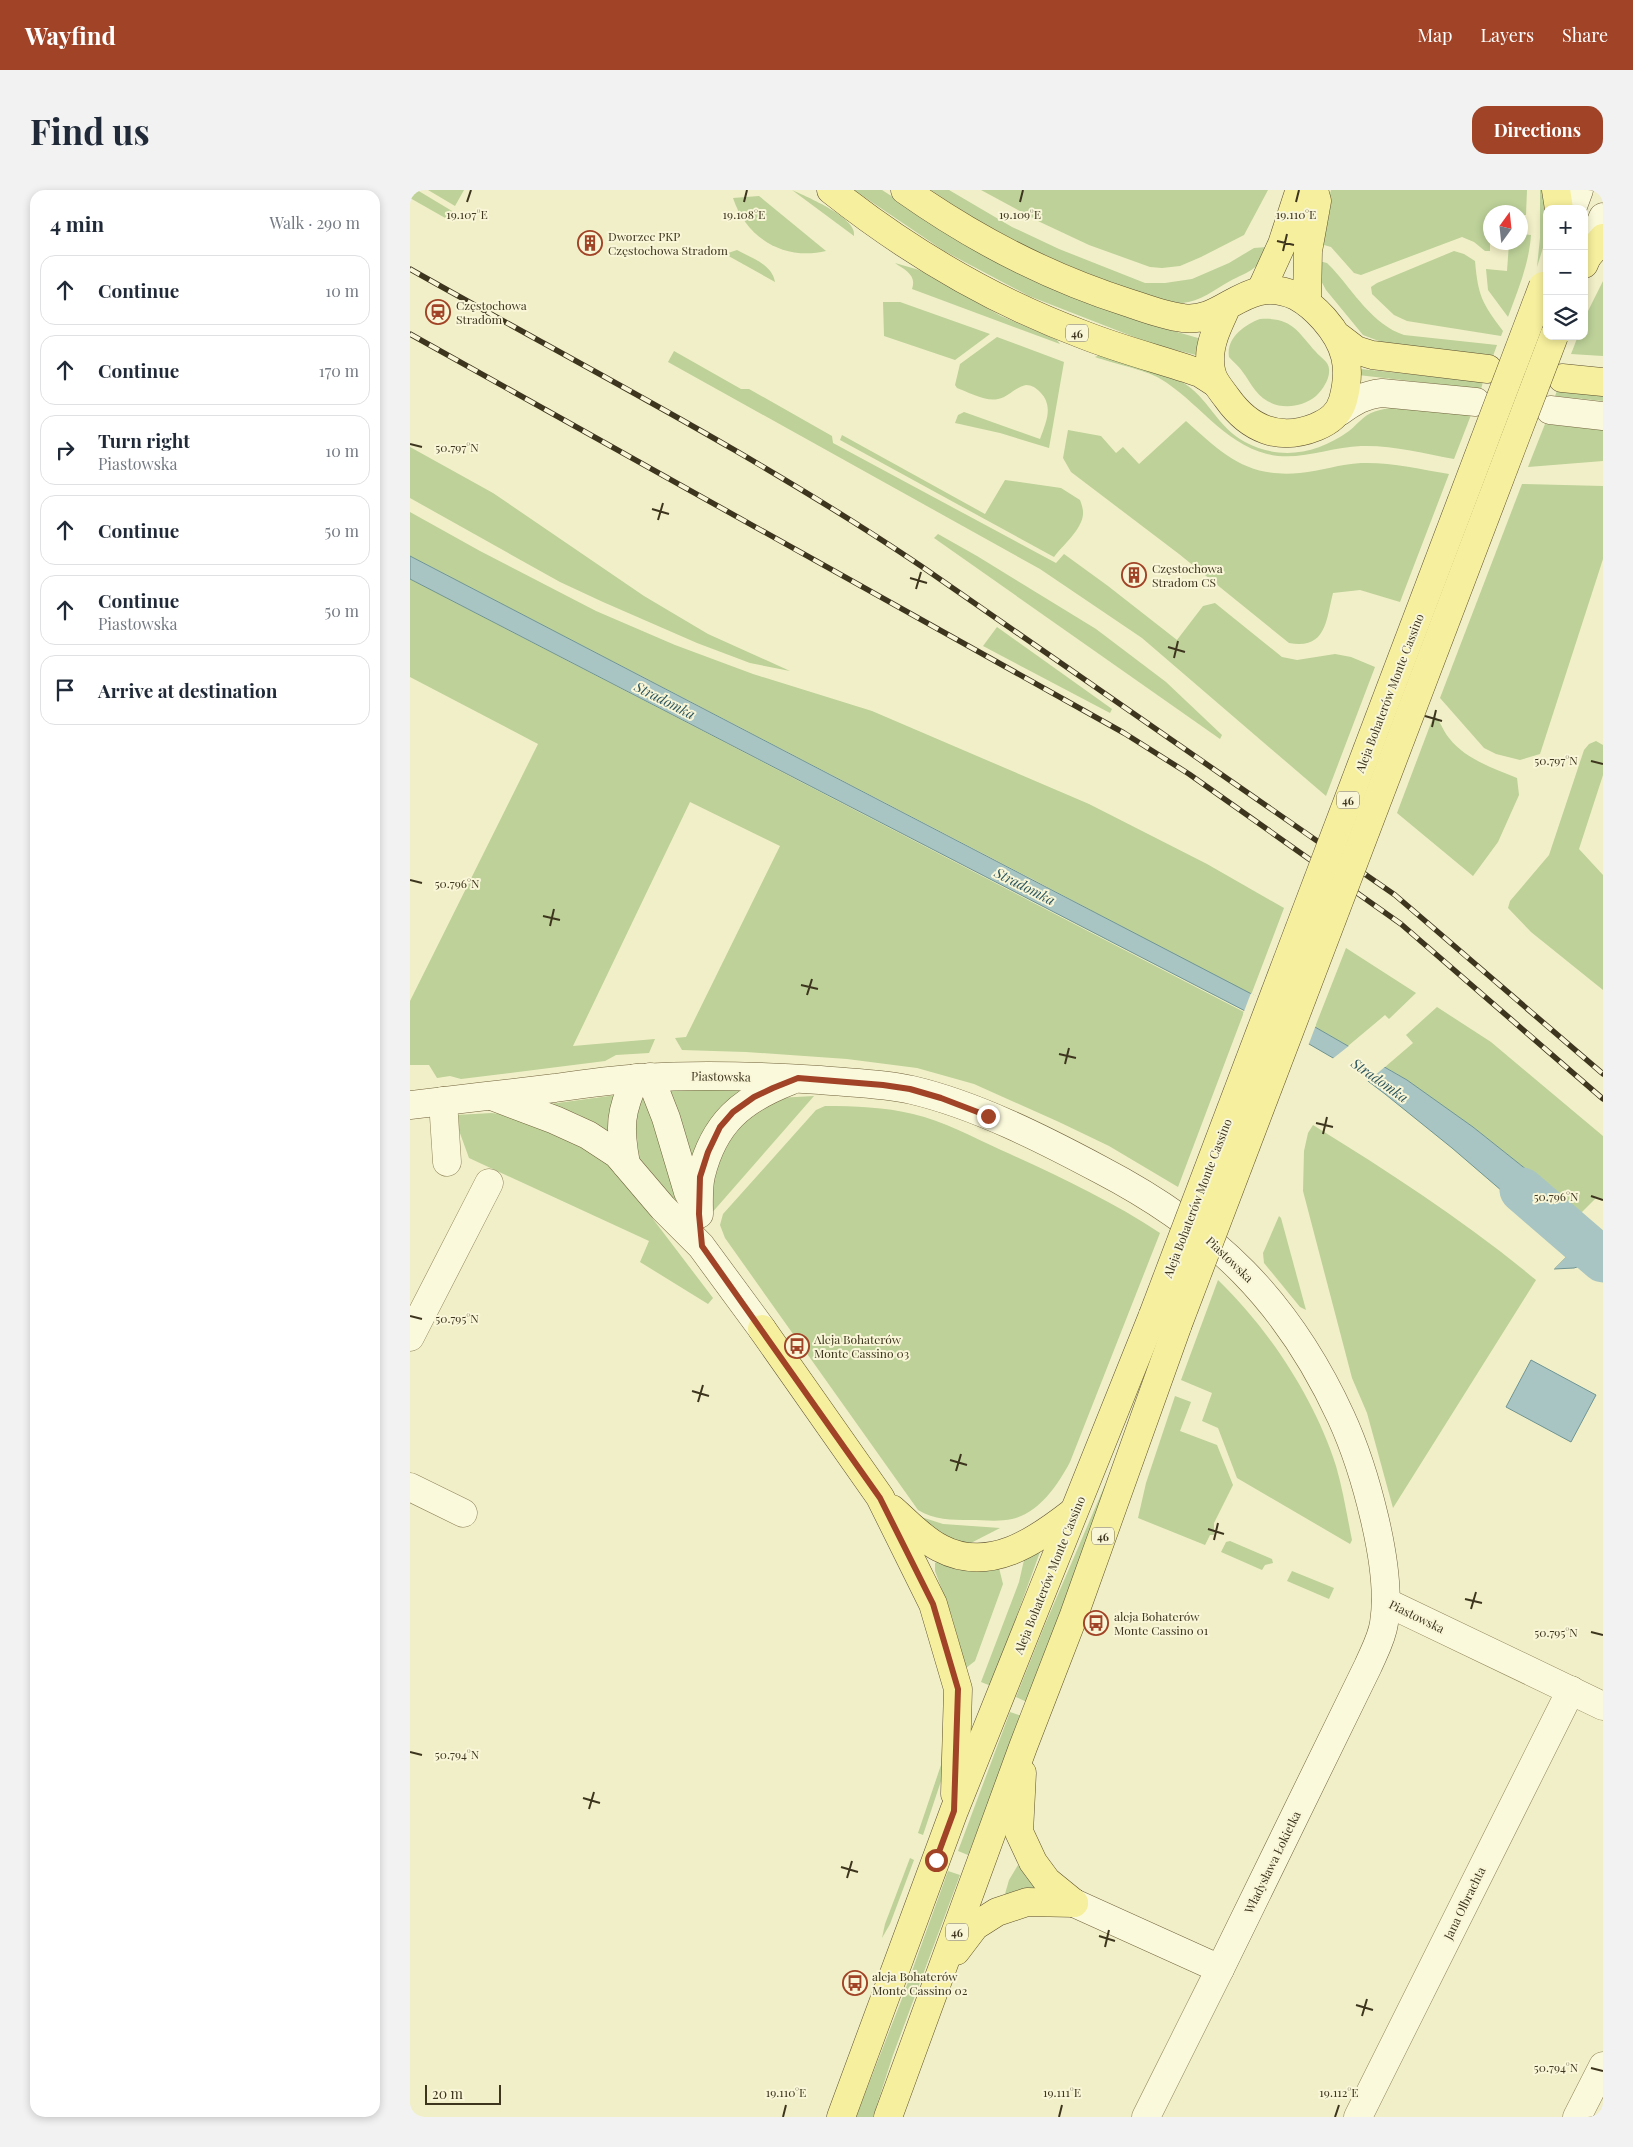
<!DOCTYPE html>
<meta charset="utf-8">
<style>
:root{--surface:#fff;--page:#f2f2f3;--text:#1f2937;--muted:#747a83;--line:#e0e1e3;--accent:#a14326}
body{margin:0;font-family:"Playfair Display",serif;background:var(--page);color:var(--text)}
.controls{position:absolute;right:15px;top:15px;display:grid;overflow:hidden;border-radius:10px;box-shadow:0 2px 8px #0003}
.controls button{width:45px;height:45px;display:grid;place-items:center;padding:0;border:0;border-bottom:1px solid var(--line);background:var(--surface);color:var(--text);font:25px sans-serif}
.compass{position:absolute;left:1073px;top:15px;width:45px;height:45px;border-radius:50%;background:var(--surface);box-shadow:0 2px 8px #0003;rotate:15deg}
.scale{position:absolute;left:15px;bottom:12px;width:76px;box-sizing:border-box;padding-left:5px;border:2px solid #3e351f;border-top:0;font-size:14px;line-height:18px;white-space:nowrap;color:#3e351f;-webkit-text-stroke:4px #f8f6d7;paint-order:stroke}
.stop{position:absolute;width:15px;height:15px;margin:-11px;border:4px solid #a14326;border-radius:50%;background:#fff}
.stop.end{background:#a14326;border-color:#fff;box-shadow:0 1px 5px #0008}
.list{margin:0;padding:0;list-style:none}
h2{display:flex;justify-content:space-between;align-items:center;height:65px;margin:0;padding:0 20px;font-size:21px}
h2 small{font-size:16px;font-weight:400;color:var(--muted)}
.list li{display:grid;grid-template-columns:32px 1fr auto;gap:15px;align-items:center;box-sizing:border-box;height:70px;margin:0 10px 10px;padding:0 10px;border:1px solid var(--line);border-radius:15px}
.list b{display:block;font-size:19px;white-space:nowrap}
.list p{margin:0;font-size:16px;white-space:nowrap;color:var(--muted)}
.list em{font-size:16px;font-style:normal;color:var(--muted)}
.icon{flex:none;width:28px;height:28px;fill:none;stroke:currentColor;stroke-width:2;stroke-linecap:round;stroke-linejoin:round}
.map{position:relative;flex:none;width:1193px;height:1927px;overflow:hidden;border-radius:15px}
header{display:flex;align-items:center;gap:30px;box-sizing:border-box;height:70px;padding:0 25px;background:var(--accent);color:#fff}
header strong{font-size:24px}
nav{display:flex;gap:28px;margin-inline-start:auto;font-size:18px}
.intro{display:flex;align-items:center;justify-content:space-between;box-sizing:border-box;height:120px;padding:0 30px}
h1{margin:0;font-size:35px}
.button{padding:12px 22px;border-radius:15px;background:var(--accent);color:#fff;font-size:18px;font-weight:700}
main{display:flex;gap:30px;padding:0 30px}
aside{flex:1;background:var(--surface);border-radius:15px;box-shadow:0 2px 8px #0003}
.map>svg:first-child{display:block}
</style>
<header>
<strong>Wayfind</strong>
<nav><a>Map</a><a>Layers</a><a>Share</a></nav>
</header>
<div class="intro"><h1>Find us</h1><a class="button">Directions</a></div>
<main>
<aside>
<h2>4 min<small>Walk · 290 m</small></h2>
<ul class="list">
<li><svg class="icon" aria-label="ahead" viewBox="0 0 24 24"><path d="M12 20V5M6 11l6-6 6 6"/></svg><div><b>Continue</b></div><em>10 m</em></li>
<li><svg class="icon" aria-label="ahead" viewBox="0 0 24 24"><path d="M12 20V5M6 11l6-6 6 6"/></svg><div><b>Continue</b></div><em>170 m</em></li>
<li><svg class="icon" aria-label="right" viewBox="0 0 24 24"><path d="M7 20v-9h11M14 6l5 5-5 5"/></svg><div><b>Turn right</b><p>Piastowska</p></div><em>10 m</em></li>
<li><svg class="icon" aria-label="ahead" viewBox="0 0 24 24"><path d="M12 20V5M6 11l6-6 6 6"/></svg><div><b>Continue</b></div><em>50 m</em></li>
<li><svg class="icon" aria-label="ahead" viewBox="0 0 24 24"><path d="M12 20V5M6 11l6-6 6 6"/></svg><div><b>Continue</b><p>Piastowska</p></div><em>50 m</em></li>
<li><svg class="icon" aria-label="arrive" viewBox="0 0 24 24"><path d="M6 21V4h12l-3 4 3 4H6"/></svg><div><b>Arrive at destination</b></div></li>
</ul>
</aside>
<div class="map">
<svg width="1193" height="1927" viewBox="0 0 1193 1927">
<rect width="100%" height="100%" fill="#f1efc7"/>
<g fill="#bdd199">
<path d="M0,0H7L42,21L37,29L0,8Z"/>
<path d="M18,0H54L45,16Z"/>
<path d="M382,0C397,7 448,28 444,46Z"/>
<path d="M444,0H472L545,47L663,107L722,129L788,148L790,149L786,165L742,154L619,106L534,61Z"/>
<path d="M521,0H539L602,37L649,59L735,93H755L782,89L819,73L844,58L857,57C849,80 841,80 820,91C805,99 790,112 772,113C760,114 747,107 736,104C660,80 585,45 521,0Z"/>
<path d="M571,0H858L834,45L791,67L770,76L752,78L740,77L679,55L630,32Z"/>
<path d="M921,0H1117L1116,25H1111L1110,22H1080V61H1075L1064,52L1052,47L951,85L944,83L921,57L907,53Z"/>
<path d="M1130,0H1135L1137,45L1127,77L1130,48Z"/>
<path d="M349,6L416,61C374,71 336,48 323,8Z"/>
<path d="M1111,44L1121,45C1119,74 1108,100 1098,127L1078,100L1076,79L1097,81L1099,53L1110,52Z"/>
<path d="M327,60C341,68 362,74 365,92L315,64Z"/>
<path d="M1044,61L1054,64L1065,71C1068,106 1072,113 1093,141L1091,146L997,131L984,125L962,104L961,97L967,93Z"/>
<path d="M905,70L917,73L922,78C943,101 963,135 994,145L1087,155L1083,166L974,153L953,145L916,100L908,85Z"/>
<path d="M485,73L509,80L591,126L647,150L650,154L502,99C507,85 495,80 485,73Z"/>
<path d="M1193,91V166L1161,164L1168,146H1174V129Z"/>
<path d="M473,112H490L580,144L545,170L474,146Z"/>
<path d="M850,129C882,127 887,141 906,162C910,167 919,172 919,179C920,189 913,199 906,206C887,221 860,220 845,200C840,194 837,187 832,181C829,176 823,172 819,167C816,148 834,135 850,129Z"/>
<path d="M587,147L654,172L639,258L590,243L545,233L548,225L554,222L630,249C636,232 644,216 630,202C626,198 622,195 616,195C605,197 599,207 588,209C576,212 558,202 547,198L545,195L550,174Z"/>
<path d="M264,161L331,199H339L422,246L423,253L646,373L654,364L698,396L767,450L793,416L805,413L872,467L887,470L925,464L941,467L965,477L916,606L732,448L630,379L258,172Z"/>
<path d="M689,165L772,192C798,207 807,237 835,252C870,271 907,264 939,241C950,232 955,223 970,220C992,214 1036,222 1061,225L1044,269C1013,263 982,255 951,256C920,257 888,272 857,264C813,253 787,210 749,188C735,180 702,173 685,167Z"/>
<path d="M951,179L1073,192L1071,199L948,185V181Z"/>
<path d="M1147,201L1193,205V211L1145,206Z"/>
<path d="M776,231C813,264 836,288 890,283C911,281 930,274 951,273C980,272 1010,279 1039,284L990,412L950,400L923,403C916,429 917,460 879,453L769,364L661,282L653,268L658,240L691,246L706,263L713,257L729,274Z"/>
<path d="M1135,234L1193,240V271L1118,277Z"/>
<path d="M432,245L575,324L595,290L651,298L670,310C671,313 673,318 673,322C674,338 653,355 644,367L430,250Z"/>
<path d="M0,257L83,303L234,406L298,444L380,481L340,473L287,453L193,412L150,392L0,308Z"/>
<path d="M1112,294L1193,296V369L1130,564L1110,570L1086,564L1074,558L1030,508Z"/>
<path d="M0,322L70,361L186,421L265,455L343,484L462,521L679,614L797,674L874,718L841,805L624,690L0,366Z"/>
<path d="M528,344L567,366L686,439L756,492L812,545L810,549L524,348Z"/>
<path d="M0,389L834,822L768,997L699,956L649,932L564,894L507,878L437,869L336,862L272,860L265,848L276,847L370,656L280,612L163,856L245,849L239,863L206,865L195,871L51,889L40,886L27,888L19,875H0V811L128,554L0,487Z"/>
<path d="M587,437L702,519L700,523L573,456Z"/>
<path d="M1024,525C1031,532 1033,541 1039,548C1055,569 1083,578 1107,588L1109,605L1088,652L1063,686L987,623Z"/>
<path d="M1186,551L1193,555V585L1169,659L1193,685V800L1121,742L1098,718L1100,711L1139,665L1174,560L1179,554Z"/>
<path d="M936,758L1006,803L979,829L975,825L938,856L905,837Z"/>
<path d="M1027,817L1081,852L1193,946V1011L1187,1007L1171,1023L1063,937L997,890L975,877L1003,853L996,845Z"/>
<path d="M265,900H333C311,922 291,937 282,968L255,902Z"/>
<path d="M207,905L200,943L169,925L140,914Z"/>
<path d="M404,906L300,1025L296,1007L313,947L368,908Z"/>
<path d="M232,908H235L276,1028L226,965L220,940Z"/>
<path d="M415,916C444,916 475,917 503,924C533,931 563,947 591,960C646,985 700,1010 750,1043L660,1272C648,1295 629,1323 602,1329C589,1332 573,1330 560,1330C542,1330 524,1330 508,1320L315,1048L310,1035L313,1024L406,920Z"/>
<path d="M82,923L95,925L186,958L227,1008L303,1108L298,1114L230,1072L239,1051L59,968L47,935L46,925Z"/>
<path d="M903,935C982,984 1055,1031 1126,1090L983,1318L957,1223L942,1188L893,1001L894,961L898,943Z"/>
<path d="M869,1026L871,1028L896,1120L890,1117L854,1073L853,1063Z"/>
<path d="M808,1090C858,1138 905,1209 926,1276C933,1300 937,1326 942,1350L940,1354L827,1288L808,1238L792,1231L802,1203L771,1190Z"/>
<path d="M765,1206L781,1212L770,1241L807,1255L823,1295L804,1333V1345H800L795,1355L728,1328L736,1293Z"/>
<path d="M695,1295L698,1296L617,1512L606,1507L634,1437Z"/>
<path d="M508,1326L533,1334L590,1338L557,1355L541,1351Z"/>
<path d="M820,1351L862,1369L863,1373L855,1375L852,1380L811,1362L816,1352Z"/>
<path d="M630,1360V1362L581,1496L571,1492L609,1392L614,1370Z"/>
<path d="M529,1371L589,1378L593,1394L565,1471L556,1478L542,1427L525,1381V1373Z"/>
<path d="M882,1381L924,1398L919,1409L877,1391Z"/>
<path d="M600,1522L612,1526L558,1665L548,1661Z"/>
<path d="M538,1531L535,1579L513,1645L508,1643L531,1575L533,1535Z"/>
<path d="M500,1668L504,1670L480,1734L472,1748L475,1734Z"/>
<path d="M608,1675L631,1705L593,1711L599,1690Z"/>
<path d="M538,1681L550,1685L483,1865L463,1927H446L493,1806Z"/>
</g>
<g fill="#a8c5c3" stroke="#6e9494">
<path d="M0,366L905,837L997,890L1063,937L1171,1023V1026L1149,1050L1042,958L975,904L942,879L899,854L0,389Z"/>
<path d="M1178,1033L1193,1047V1090L1176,1074L1164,1078L1144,1079L1161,1062L1156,1057Z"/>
<path d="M1121,1170L1186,1205L1161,1252L1096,1217Z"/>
</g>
<g fill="#f1efc7">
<path d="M841,803L906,835L898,856L833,824Z"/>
<path d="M940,855L957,865L977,875L956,893L921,870Z"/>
<path d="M1176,1031L1179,1030L1185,1036L1184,1038L1178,1033L1156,1056L1161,1062L1144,1079L1142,1078L1158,1062L1154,1055Z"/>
</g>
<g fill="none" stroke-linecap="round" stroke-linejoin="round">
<path stroke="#a8c5c3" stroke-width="45" d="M1112,1000L1193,1070"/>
<defs>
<g id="street">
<path d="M33,911L37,972"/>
<path d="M0,1147L79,993"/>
<path d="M0,1297L53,1323"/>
<path d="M976,1412L1193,1516"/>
<path d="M736,1927L810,1779"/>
<path d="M948,1927L1161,1500"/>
<path d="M1167,1927L1193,1876"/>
</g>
<g id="secondary">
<path d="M1162,19L1169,0"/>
<path d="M1177,67L1193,27"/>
<path d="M1140,220L1193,226"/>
<path d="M929,222C944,211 954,205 972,203L1066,212"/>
<path d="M240,887L256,928L278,1002L285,1015"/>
<path d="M84,907L145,930L178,945L207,964L253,1018L291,1056L352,1139"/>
<path d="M0,915C48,909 97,904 145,898C173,894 202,890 231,888C290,884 350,886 410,890C440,893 472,893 502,900C566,915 633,949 691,980C804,1039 877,1110 931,1227C954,1277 983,1378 974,1433C972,1448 964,1462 958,1476L810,1779L664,1713"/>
<path d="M216,974C209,938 210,921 226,888"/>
<path d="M289,1024C289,1012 288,998 291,985C304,933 331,910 380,891"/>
</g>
<g id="primary">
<path d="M421,0C498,61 582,111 674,145C712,160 752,170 790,183L804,192"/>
<path d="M495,0C563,48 640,88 719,113C737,119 755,126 773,128C815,134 835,83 886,106C897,112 906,120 914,129C936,154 942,177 933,210C929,224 920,231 906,237C869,252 839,239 817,208C806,193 800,188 800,169C800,150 810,132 817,116"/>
<path d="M1146,0L1149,19"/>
<path d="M1174,74L1177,67L1193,48"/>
<path d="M851,100L872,54L888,5L894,0"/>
<path d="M897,112L898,61L907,11L904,0"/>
<path d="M929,147L946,160L962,165L1078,179"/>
<path d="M1152,188L1193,192"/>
<path d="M352,1139L470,1307L523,1414L548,1499L545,1604"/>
<path d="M482,1319C497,1332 512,1349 530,1358C579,1384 626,1351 663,1322"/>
<path d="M612,1583L609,1642L623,1672L637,1691L664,1713"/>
<path d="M546,1761L565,1736L587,1722L617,1712L664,1713"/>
<path d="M431,1927L544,1621L743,1125"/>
<path d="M478,1927L613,1557L664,1425L768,1134"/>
</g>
</defs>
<use href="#street" stroke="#8e835a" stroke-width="29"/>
<use href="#secondary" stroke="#70633d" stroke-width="29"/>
<use href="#primary" stroke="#5c4f2f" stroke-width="29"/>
<use href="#street" stroke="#fbf9db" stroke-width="28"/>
<use href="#secondary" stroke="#fbf9db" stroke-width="28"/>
<use href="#primary" stroke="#f6ef9d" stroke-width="28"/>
<defs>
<g id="rail">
<path d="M0,79C172,176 348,266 511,376L985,705L1193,884"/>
<path d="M0,144L714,543L779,584L991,734L1193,909"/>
</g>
</defs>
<use href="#rail" stroke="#3e351f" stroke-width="5.5"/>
<use href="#rail" stroke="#f8f6d7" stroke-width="4" stroke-dasharray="11" stroke-linecap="butt"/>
<defs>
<g id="primary-bridge">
<path d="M743,1125L1133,96"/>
<path d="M768,1134L1144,146"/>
</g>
</defs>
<use href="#primary-bridge" stroke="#5c4f2f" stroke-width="29" stroke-linecap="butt"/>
<use href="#primary-bridge" stroke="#f6ef9d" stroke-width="28"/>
</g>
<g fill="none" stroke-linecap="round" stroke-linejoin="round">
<path stroke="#a14326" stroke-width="6" d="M526,1670L544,1621L548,1499L523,1414L470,1308L292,1056L289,1024L290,987L298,962L310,937L323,922L344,907L363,898L388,888L473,895L500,899L531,908L578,926"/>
</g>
<path fill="none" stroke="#3e351f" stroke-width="2" d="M57,12L61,0M334,12L337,0M610,12L613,0M886,12L889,0M867,51L884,55M873,61L877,44M0,254L12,257M242,319L259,324M248,330L253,313M500,388L517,393M506,399L511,382M758,457L775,462M764,468L768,451M1015,526L1032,531M1022,537L1026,520M1181,571L1193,574M0,690L12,693M133,726L150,730M140,736L144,719M391,795L408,799M397,805L402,789M649,864L666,868M655,874L659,858M906,933L923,937M913,944L917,927M1181,1006L1193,1010M0,1126L12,1129M282,1201L299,1206M288,1212L293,1195M540,1270L557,1275M546,1281L551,1264M798,1339L814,1344M804,1350L808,1333M1055,1409L1072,1413M1061,1419L1066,1402M1181,1442L1193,1445M0,1562L12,1565M173,1608L190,1613M179,1619L184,1602M431,1677L448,1682M437,1688L442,1671M689,1746L705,1751M695,1757L699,1740M946,1815L963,1820M952,1826L957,1809M1181,1878L1193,1881M373,1927L376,1915M649,1927L652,1915M925,1927L929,1915"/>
<defs>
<symbol id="building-ring" viewBox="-11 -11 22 22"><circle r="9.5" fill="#f8f6d7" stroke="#a14326" stroke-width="1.5"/><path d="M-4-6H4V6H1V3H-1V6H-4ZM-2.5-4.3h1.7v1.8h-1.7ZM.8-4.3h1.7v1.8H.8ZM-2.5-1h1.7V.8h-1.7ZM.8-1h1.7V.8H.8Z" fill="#a14326"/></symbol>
<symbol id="station-ring" viewBox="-11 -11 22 22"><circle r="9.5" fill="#f8f6d7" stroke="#a14326" stroke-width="1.5"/><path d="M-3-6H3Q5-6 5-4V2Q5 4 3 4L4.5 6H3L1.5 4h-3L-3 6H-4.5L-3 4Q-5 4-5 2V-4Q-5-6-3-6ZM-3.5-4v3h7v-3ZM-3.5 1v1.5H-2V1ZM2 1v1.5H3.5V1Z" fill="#a14326"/></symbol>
<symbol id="bus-ring" viewBox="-11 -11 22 22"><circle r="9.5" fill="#f8f6d7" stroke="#a14326" stroke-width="1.5"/><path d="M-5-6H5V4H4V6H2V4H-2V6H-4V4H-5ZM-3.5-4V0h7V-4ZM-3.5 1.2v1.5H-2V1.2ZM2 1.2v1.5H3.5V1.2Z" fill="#a14326"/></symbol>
</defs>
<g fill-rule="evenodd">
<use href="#building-ring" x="166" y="39" width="28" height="28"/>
<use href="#station-ring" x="14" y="108" width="28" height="28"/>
<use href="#building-ring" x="710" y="371" width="28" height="28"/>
<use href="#bus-ring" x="373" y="1142" width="28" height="28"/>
<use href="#bus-ring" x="672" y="1419" width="28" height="28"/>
<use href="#bus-ring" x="431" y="1779" width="28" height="28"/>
</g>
<g text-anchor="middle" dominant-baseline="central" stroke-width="4" stroke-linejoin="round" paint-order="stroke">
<g fill="#f8f6d7" stroke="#766f56" stroke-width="1">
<rect x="656" y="134.5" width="22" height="17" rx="4"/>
<rect x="927" y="601.5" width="22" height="17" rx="4"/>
<rect x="682" y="1337.5" width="22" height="17" rx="4"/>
<rect x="536" y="1733.5" width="22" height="17" rx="4"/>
</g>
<g font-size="11" font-weight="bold" fill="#3e351f">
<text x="667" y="143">46</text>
<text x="938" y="610">46</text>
<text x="693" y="1346">46</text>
<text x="547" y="1742">46</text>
</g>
<g font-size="12" fill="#3e351f" stroke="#f8f6d7" text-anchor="start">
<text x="198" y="46">Dworzec PKP<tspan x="198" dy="14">Częstochowa Stradom</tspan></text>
<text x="46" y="115">Częstochowa<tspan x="46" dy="14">Stradom</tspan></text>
<text x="742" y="378">Częstochowa<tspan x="742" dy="14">Stradom CS</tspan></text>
<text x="404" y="1149">Aleja Bohaterów<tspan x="404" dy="14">Monte Cassino 03</tspan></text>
<text x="704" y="1426">aleja Bohaterów<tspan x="704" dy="14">Monte Cassino 01</tspan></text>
<text x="462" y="1786">aleja Bohaterów<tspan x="462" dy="14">Monte Cassino 02</tspan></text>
</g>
<g font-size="12" fill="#3e351f" stroke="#f8f6d7">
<text transform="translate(979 503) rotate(-69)">Aleja Bohaterów Monte Cassino</text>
<text transform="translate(311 886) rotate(1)">Piastowska</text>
<text transform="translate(787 1008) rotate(-69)">Aleja Bohaterów Monte Cassino</text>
<text transform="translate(820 1069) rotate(44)">Piastowska</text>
<text transform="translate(639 1385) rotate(-68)">Aleja Bohaterów Monte Cassino</text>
<text transform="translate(1007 1426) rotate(26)">Piastowska</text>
<text transform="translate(862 1672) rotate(-64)">Władysława Łokietka</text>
<text transform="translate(1054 1713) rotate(-64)">Jana Olbrachta</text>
</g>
<g font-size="14" font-style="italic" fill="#2e565e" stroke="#f8f6d7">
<text transform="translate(255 510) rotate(27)">Stradomka</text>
<text transform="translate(615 696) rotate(27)">Stradomka</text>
<text transform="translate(970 890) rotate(35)">Stradomka</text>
</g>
</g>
<g font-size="12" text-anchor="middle" fill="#3e351f" stroke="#f8f6d7" stroke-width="4" stroke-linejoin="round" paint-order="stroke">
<text x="57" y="29">19.107°E</text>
<text x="334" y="29">19.108°E</text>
<text x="610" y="29">19.109°E</text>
<text x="886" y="29">19.110°E</text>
<text x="47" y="262">50.797°N</text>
<text x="1146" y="575">50.797°N</text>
<text x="47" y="698">50.796°N</text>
<text x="1146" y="1011">50.796°N</text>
<text x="47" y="1133">50.795°N</text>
<text x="1146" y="1447">50.795°N</text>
<text x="47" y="1569">50.794°N</text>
<text x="1146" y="1882">50.794°N</text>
<text x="376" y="1907">19.110°E</text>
<text x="652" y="1907">19.111°E</text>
<text x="929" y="1907">19.112°E</text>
</g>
</svg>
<div class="controls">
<button>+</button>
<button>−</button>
<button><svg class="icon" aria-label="layers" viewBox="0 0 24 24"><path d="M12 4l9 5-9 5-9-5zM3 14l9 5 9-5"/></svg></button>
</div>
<svg class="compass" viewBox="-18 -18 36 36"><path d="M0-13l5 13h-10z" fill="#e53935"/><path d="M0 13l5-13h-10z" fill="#747a83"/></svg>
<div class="scale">20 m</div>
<div class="stop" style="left:526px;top:1670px"></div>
<div class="stop end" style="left:578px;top:926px"></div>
</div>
</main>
